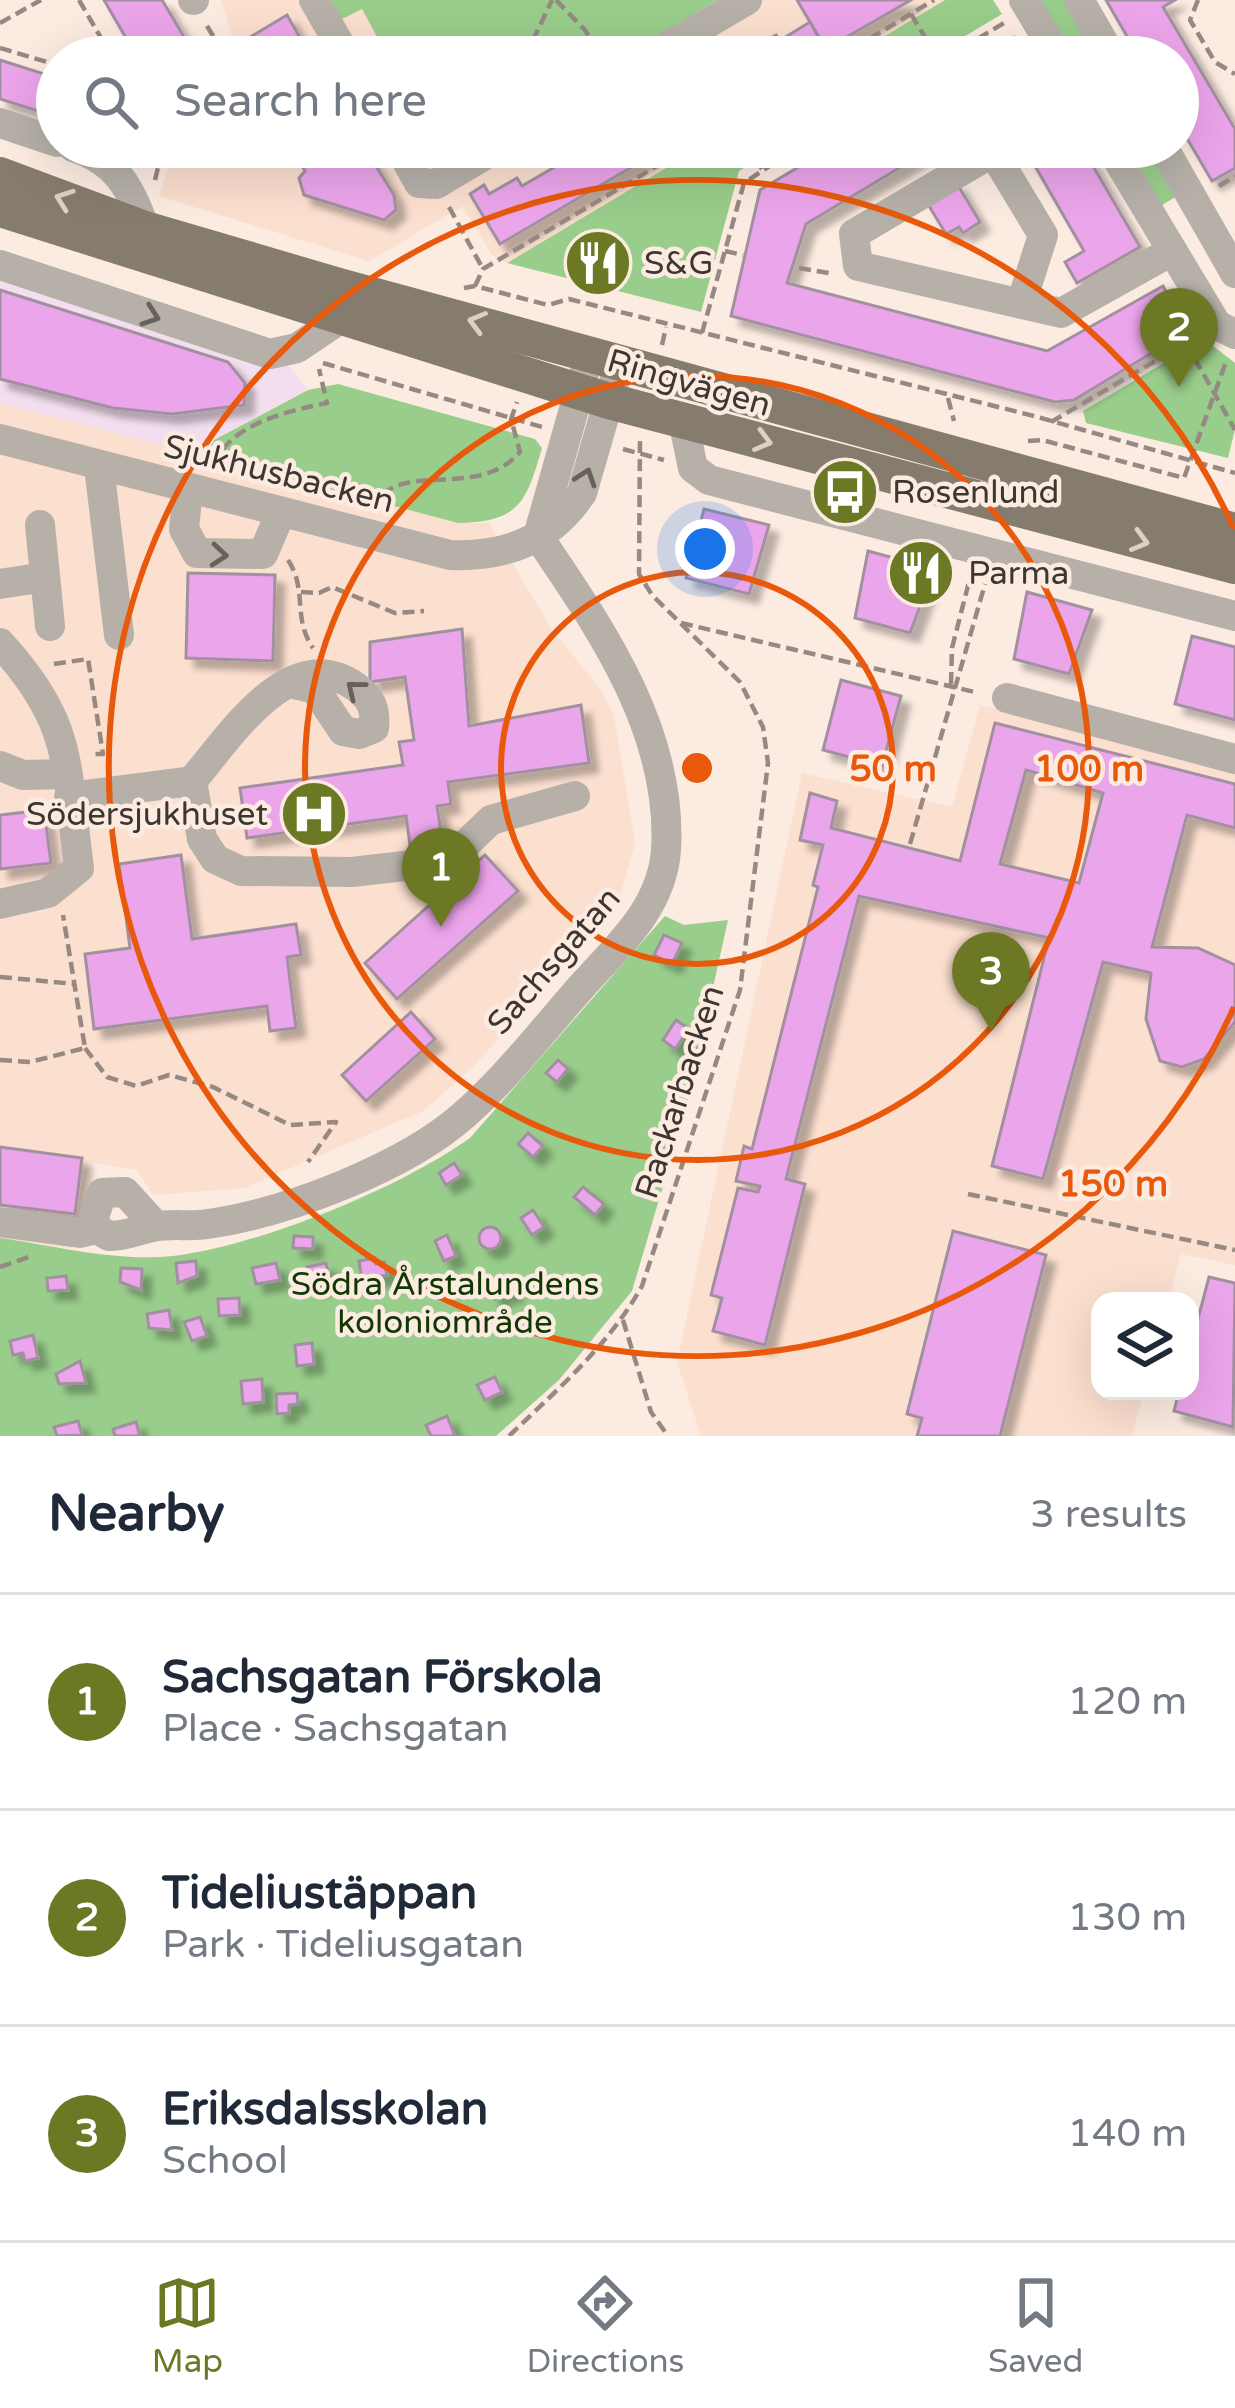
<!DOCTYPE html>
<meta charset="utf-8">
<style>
:root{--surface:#fff;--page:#f6f6f7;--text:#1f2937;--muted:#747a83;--line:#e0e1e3;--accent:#6c7824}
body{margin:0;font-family:"Varela Round",sans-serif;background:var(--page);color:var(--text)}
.controls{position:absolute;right:36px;bottom:36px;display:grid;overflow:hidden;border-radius:24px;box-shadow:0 12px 48px #0002}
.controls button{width:108px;height:108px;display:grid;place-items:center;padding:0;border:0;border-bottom:3px solid var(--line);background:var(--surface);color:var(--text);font:60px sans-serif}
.you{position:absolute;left:705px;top:549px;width:42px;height:42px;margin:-30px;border:9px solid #fff;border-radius:50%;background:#1a73e8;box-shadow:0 0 0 18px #1a73e833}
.badge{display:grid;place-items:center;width:78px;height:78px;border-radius:50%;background:var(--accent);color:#fff;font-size:39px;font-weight:700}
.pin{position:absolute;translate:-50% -99px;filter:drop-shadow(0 3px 6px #0008)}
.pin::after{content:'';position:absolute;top:63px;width:42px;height:36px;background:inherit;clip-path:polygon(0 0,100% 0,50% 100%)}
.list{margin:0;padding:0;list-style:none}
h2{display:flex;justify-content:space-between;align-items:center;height:156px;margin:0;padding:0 48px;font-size:51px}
h2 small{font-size:39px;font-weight:400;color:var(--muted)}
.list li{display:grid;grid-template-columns:78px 1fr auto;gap:36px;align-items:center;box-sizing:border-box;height:216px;padding:0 48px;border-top:3px solid var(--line)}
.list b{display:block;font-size:45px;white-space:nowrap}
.list p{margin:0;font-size:39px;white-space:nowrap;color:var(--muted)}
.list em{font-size:39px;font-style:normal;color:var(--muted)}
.icon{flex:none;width:66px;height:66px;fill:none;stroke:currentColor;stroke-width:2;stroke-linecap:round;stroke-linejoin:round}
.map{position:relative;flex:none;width:1235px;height:1436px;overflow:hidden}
.search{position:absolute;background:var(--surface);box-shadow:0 12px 48px #0002;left:36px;right:36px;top:36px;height:132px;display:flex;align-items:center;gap:30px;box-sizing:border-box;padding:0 42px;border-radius:66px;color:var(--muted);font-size:45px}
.sheet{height:804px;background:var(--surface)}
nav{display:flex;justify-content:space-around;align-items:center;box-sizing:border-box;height:168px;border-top:3px solid var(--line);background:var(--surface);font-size:33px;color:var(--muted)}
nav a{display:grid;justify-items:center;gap:6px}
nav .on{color:var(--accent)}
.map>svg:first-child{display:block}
</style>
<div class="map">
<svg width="1235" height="1436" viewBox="0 0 1235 1436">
<defs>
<filter id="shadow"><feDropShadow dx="9" dy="9" stdDeviation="3" flood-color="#0004"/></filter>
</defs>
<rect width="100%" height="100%" fill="#fcebe1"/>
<path fill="#f2deee" d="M0,253L268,341L308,389L214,440L205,456L0,403Z"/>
<g fill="#fbdfcf">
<path d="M221,0H945L850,57H238Z"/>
<path d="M175,147H701L507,263L491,254L463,206L369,261L159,196Z"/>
<path d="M0,403L458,523H489L552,630L599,687L614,715L635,843L620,895L592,937L470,1070L423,1111L244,1188L153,1195L137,1170L89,1162L73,1249L0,1238Z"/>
<path d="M980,705L1235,771V1265L1181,1254L1168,1301H1100V1391H1144L1132,1436H701L677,1362L802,773L952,807Z"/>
</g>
<g fill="#99cd8b">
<path d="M327,0H717L623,57H388L362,9L338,21Z"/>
<path d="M945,0H993L1002,14L930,57H850Z"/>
<path d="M1041,0H1067L1100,57H1073Z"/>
<path d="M701,147H779L739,171L701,312L507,263Z"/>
<path d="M1125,147H1153L1180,194L1159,207Z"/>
<path d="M1204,339L1235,363V429L1228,458L1086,423L1083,411Z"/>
<path d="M338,384L535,439L542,448C526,503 519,522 458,523L205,456L214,440L308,390Z"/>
<path d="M665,916L684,925L728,920L687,1105L632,1291L559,1380L496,1436H0V1238C56,1246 117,1262 173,1256C259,1246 400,1188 470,1138Z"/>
</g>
<g fill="#eba5ea" stroke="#a191a0" stroke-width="3" fill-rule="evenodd" filter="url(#shadow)">
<path d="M104,0H162L196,57H137Z"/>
<path d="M797,0H911L826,49Z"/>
<path d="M1106,0H1175L1163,7L1235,129V168L1212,181L1178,123V57H1139Z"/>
<path d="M287,15L311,57H238L232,48Z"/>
<path d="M810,22L824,47L809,57H789L779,41Z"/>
<path d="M776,35L789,57H739Z"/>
<path d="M1014,37L1026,57H982Z"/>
<path d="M0,60L57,78V117L0,99Z"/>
<path d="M291,147H364L394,195L396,210L384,220L304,195L299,178L305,171Z"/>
<path d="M589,147H666L500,244L470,194L484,185L489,194L517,178L522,186Z"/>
<path d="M832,147H934L806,224L787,283L1047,351L1163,286L1188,331L1074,400L1055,402L731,316L760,190Z"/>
<path d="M1024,147H1082L1140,247L1077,283L1065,262L1084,251Z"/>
<path d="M956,182L980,222L963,233L959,227L946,234L926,201Z"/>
<path d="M586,247L613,255L607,278L580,269Z"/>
<path d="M0,290L228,362L245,383L244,405L172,414L113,408L0,379Z"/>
<path d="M704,509L769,525L749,594L686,578Z"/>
<path d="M868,551L934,569L910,633L855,618Z"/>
<path d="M188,573L275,575L273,661L186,658Z"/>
<path d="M1027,592L1092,610L1069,674L1014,659Z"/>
<path d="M462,629L469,726L581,705L589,763L448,782L451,804L437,806L442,840L410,845L406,816L247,838L240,788L403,765L399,742L414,740L405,677L370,682V642Z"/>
<path d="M1192,636L1235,647V720L1175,704Z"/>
<path d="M841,680L901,696L882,766L823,750Z"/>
<path d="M995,723L1235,784V828L1187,815L1152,947L1198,948L1235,965V1022L1204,1059L1182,1067L1160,1061L1146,1019L1151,973L1103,962L1043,1179L992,1166L1049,938L859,896L786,1179L805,1184L765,1345L713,1331L722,1298L711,1295L738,1188L758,1192L760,1186L736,1181L744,1146L752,1149L818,887L813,885L823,845L800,840L810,793L837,801L831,828L960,861ZM1026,770L1103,793L1079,883L1000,864Z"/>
<path d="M44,810L51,863L0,869V815Z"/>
<path d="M181,855L192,939L296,924L301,955L287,957L296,1028L270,1031L267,1006L94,1029L85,954L130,948L119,864Z"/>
<path d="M485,855L518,891L397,999L365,963Z"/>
<path d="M664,935L682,943L672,964L654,955Z"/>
<path d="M411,1012L435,1039L366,1101L342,1075Z"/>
<path d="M676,1020L689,1029L675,1049L663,1040Z"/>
<path d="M558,1060L568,1069L557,1082L546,1073Z"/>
<path d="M528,1133L543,1146L533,1157L518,1144Z"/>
<path d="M0,1147L82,1158L75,1214L0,1205Z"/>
<path d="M454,1163L462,1175L446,1185L439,1173Z"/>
<path d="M583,1187L604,1204L595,1215L574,1197Z"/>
<path d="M533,1210L544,1227L532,1235L521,1218Z"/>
<circle cx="490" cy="1238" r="11"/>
<path d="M953,1231L1046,1255L1000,1436H917L922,1418L907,1414Z"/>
<path d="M447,1235L456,1256L444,1261L435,1241Z"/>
<path d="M294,1236L313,1237V1249L293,1248Z"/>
<path d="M375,1258L376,1264L384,1262L387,1275L362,1280L359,1261Z"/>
<path d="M196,1261L197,1276L178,1283L176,1263Z"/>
<path d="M276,1263L280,1280L256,1284L252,1268Z"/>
<path d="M326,1263L330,1282L311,1286L307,1267Z"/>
<path d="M121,1268L142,1269L141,1290L120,1282Z"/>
<path d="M66,1276L68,1290L48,1291L47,1278Z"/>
<path d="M1209,1277L1235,1283L1233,1427L1174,1411L1179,1391H1190V1349Z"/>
<path d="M509,1278L514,1291L494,1299L489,1286Z"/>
<path d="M239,1298L240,1315L219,1316L218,1299Z"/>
<path d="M169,1310L172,1330L149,1328L147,1314Z"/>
<path d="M200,1317L207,1336L192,1341L184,1322Z"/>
<path d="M33,1335L38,1358L25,1361L23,1353L13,1355L10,1341Z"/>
<path d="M312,1343L314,1364L297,1366L295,1345Z"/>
<path d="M80,1361L86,1383L59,1384L56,1374Z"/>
<path d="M495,1377L502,1392L485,1400L477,1385Z"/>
<path d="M262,1379L263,1402L243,1404L241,1381Z"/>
<path d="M297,1393L298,1404L289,1405V1413L277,1414L276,1394Z"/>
<path d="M447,1416L455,1436H431L426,1425Z"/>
<path d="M78,1421L82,1435L57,1436L54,1427Z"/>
<path d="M136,1422L140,1436H115L113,1429Z"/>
</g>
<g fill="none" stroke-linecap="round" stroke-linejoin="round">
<g stroke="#958981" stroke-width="4.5" stroke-dasharray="12 6" stroke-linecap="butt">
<path d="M79,0L112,57"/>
<path d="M556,0L585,30L602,57"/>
<path d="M1198,0L1190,20L1215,62L1235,74"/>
<path d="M911,14L937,57"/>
<path d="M0,23L41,0"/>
<path d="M207,26L226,57"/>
<path d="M0,48L57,65"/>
<path d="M525,57L552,0"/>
<path d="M839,57L934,0"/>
<path d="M947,57L1004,23"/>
<path d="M137,147L161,154"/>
<path d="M748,147L762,169"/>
<path d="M155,180L163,147"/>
<path d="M1219,186L1235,176"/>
<path d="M449,207L483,269"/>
<path d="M725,251L743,255"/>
<path d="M799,268L829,273"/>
<path d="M475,286L483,269L689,147"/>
<path d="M464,288L475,286L548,305L569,299L1034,416L1235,473"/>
<path d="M702,333L744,183L798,147"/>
<path d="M1186,343L1235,430"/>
<path d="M662,345L666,327"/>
<path d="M323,363L542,427"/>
<path d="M948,398L954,421"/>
<path d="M1051,422L1191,340"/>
<path d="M1028,441L1042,440L1184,478L1227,359"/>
<path d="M623,449L664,460"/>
<path d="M214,465C229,424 288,411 327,403L319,369"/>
<path d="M373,509C395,456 476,503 520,452L511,419L517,402"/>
<path d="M288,560C308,590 292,618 313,648"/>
<path d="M301,592L319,593L332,587L395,613L424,611"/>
<path d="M681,623L979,693"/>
<path d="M54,664L88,659L103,754H95"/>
<path d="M951,684L952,648L970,578"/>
<path d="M910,844L985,584"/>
<path d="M0,977L75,984"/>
<path d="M85,1048L107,1077L136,1086L169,1075L213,1087L290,1125L336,1122L308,1162"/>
<path d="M0,1060L30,1062L85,1048L63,915"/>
<path d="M968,1194L1235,1250"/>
<path d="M0,1267L34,1255"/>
<path d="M623,1320L651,1412L668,1436"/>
<path d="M509,1436C558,1389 609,1345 642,1286L740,990L768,763L763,727L740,682L652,595L639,574L640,438"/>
</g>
<g stroke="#b6b0a9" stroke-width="30">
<path d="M193,0H194"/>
<path d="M314,0L347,57"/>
<path d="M1024,0L1058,57"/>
<path d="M1079,0L1112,57"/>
<path d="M650,57L747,0"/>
<path d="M0,123L57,142"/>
<path d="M73,147C116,161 130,186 145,229"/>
<path d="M399,147L419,183L436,184L498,147"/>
<path d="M1110,147L1217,325L1235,334"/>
<path d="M1163,147L1235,273"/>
<path d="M0,265L270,354L297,348L340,319"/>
<path d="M1021,304L1043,235L993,152L854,234L858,266L1061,313L1172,251"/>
<path d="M683,420L693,468L709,480L1235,616"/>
<path d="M0,439L450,555C505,557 550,541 582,493L615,379"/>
<path d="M99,466L119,635"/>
<path d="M188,489L184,529L197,553L263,554L281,512"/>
<path d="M40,525L50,626"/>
<path d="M538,536L584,374"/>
<path d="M0,584L45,577"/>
<path d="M0,643C75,725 65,765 79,868L48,893L0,904"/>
<path d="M1007,698L1235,759"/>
<path d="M0,766L23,775L66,774"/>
<path d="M192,781L202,839L215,859L241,871L352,872L448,861L491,820L575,796"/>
<path d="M69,797L192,781C229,738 290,640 356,687C371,698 376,709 374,728L359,734L343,731L315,689L289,683"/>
<path d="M0,1222L80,1233L97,1229"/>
<path d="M156,1226L125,1192L102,1193L94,1217L97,1229L109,1236C126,1236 137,1230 153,1227C171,1223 190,1227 208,1224C286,1213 406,1167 465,1114C508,1076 544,1029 582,986C618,946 662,908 666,850C673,732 601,629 538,536"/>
</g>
<g stroke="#867c6e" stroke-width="36">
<path d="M0,175L145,229L339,286L1235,531"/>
<path d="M0,209L609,401L1235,566"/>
</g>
</g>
<defs><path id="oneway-chevron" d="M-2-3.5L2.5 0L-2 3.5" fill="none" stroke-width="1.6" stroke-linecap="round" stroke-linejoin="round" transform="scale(3)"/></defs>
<g stroke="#decfc4">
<use href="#oneway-chevron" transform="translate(64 199) rotate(-160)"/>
<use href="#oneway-chevron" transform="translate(477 322) rotate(-165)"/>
<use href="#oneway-chevron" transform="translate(763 441) rotate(15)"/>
<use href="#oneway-chevron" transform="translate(1140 541) rotate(15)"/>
</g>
<g stroke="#68615b">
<use href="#oneway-chevron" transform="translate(151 316) rotate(19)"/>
<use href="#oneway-chevron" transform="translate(586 477) rotate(-71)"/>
<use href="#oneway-chevron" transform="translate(219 555) rotate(5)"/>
<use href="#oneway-chevron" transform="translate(355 689) rotate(-141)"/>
</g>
<g fill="none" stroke="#e8590c" stroke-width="6">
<circle cx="697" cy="768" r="196"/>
<circle cx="697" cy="768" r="392"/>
<path d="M1234 1007A588 588 0 1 1 1234 529"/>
</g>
<defs>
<symbol id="restaurant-disc" viewBox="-11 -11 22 22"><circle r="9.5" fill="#6c7824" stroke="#fcebe1"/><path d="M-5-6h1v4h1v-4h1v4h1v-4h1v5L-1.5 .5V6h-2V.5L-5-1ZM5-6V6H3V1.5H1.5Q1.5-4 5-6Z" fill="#fff"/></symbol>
<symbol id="bus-disc" viewBox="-11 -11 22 22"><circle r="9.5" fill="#6c7824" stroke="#fcebe1"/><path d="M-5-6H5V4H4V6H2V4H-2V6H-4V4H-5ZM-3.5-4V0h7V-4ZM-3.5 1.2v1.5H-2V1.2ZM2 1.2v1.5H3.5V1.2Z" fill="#fff"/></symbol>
<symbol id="hospital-disc" viewBox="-11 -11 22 22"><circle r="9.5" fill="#6c7824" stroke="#fcebe1"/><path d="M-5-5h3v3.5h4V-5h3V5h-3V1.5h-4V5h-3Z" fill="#fff"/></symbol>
</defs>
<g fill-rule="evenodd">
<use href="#restaurant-disc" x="560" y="225" width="76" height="76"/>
<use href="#bus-disc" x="807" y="454" width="76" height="76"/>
<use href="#restaurant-disc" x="883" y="535" width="76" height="76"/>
<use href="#hospital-disc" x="276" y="776" width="76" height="76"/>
</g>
<g text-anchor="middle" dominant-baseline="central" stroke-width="9" stroke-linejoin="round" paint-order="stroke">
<g font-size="33" fill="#3e3631" stroke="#fcebe1" text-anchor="start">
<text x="644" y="263">S&amp;G</text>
<text x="892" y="492">Rosenlund</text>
<text x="968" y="573">Parma</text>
<text x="268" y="814" text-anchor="end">Södersjukhuset</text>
</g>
<g font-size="33" fill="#3e3631" stroke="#fcebe1">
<text transform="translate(689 383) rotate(16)">Ringvägen</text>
<text transform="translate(279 474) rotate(14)">Sjukhusbacken</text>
<text transform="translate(554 961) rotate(-49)">Sachsgatan</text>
<text transform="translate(680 1092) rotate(-72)">Rackarbacken</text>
</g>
<g font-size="33" fill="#103802" stroke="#fcebe1">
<text x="445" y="1284">Södra Årstalundens<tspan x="445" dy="38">koloniområde</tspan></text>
</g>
</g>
<circle cx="697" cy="768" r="18" fill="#e8590c" stroke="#fcebe1" stroke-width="6"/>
<g font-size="36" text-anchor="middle" font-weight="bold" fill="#e8590c" stroke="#fcebe1" stroke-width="9" stroke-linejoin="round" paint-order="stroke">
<text x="893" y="781">50 m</text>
<text x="1089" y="781">100 m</text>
<text x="1113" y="1196">150 m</text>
</g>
</svg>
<div class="controls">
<button><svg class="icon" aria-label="layers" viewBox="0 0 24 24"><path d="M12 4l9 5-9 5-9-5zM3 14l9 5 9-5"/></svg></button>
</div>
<div class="you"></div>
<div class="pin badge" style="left:441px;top:927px">1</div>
<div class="pin badge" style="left:1179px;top:387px">2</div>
<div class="pin badge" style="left:991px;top:1031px">3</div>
<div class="search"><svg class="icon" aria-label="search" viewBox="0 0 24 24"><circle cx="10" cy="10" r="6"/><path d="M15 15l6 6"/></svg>Search here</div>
</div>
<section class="sheet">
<h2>Nearby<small>3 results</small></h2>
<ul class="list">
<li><span class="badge">1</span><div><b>Sachsgatan Förskola</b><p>Place · Sachsgatan</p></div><em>120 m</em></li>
<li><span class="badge">2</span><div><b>Tideliustäppan</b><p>Park · Tideliusgatan</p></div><em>130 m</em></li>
<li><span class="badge">3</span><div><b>Eriksdalsskolan</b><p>School</p></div><em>140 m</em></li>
</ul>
</section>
<nav>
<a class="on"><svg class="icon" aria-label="map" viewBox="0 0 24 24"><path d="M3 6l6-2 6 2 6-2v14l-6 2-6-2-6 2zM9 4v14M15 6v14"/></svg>Map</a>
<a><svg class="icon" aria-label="directions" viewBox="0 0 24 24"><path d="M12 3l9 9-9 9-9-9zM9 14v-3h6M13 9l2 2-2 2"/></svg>Directions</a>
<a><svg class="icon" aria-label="saved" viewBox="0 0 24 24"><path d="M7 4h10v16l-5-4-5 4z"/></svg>Saved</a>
</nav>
